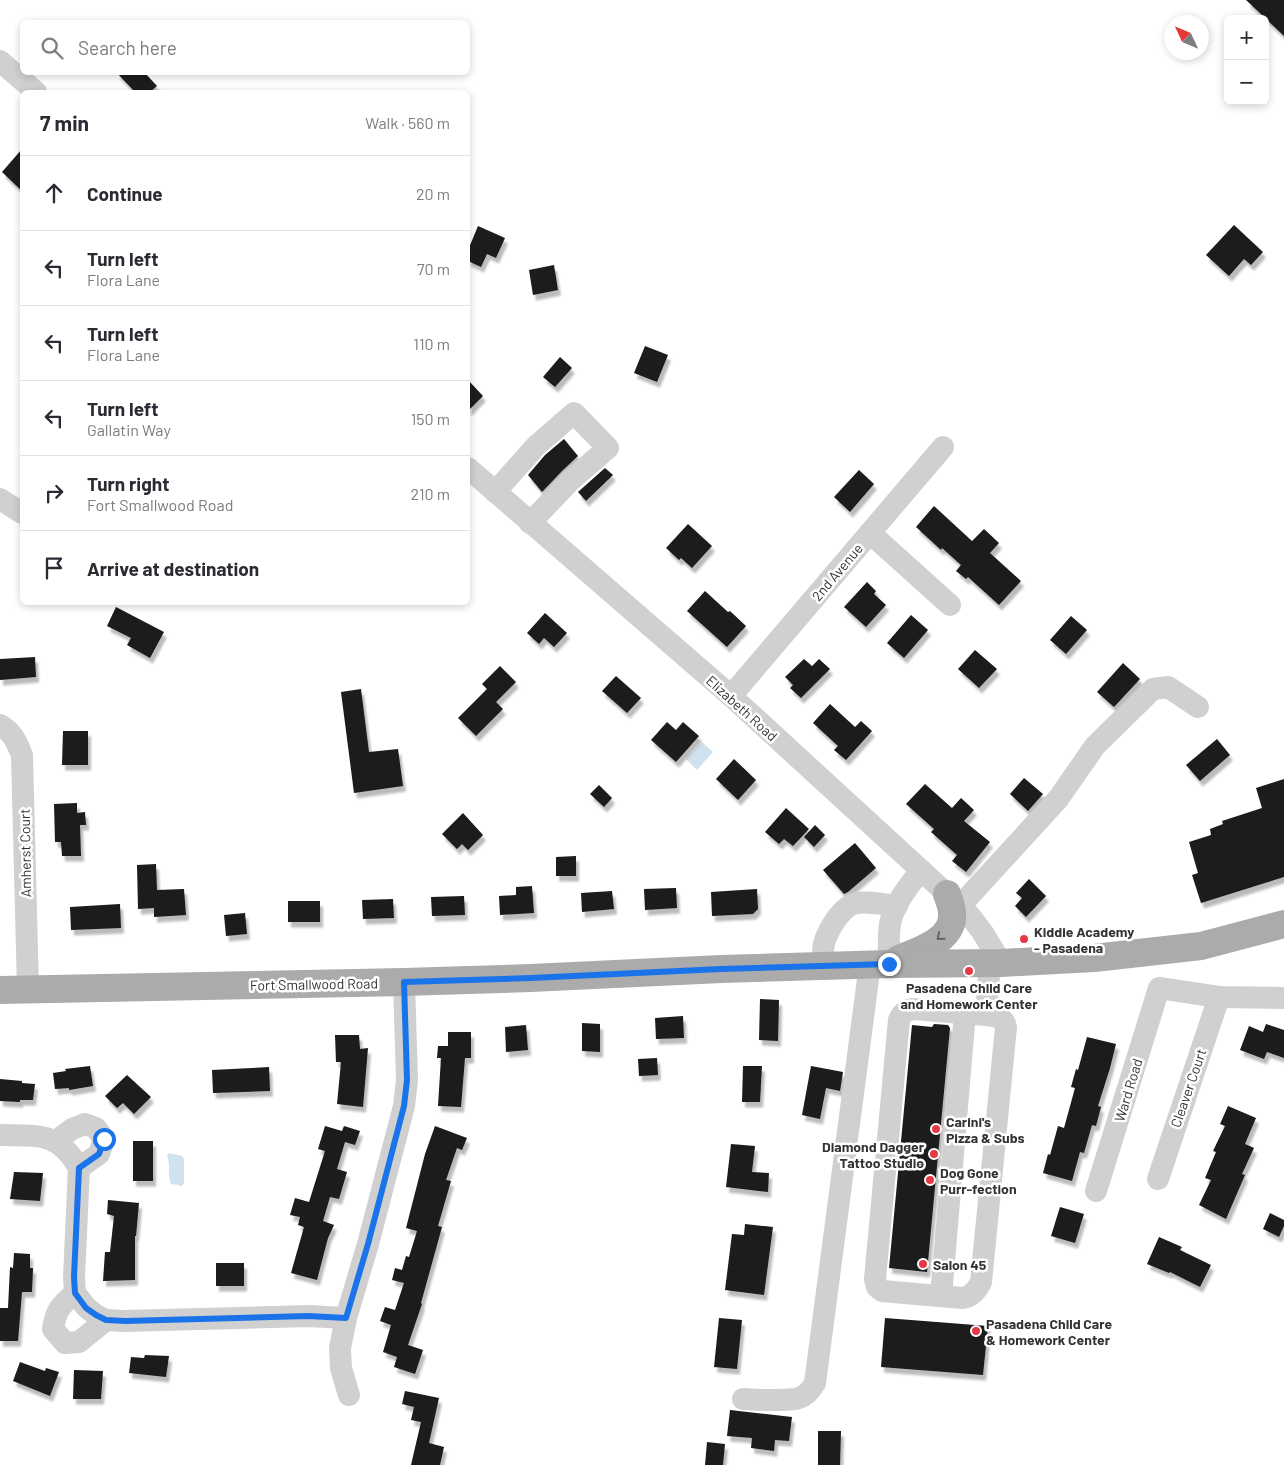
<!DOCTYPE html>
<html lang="en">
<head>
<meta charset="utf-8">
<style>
  body { margin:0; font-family:Barlow,sans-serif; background:#f7f7f7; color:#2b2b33 }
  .controls { position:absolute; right:15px; top:15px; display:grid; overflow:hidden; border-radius:8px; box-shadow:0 2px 8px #0003 }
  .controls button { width:45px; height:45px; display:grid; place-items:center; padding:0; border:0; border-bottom:1px solid #e1e1e2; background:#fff; color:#2b2b33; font:25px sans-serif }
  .compass { position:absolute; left:1164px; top:15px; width:45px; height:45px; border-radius:50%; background:#fff; box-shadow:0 2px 8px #0003; rotate:314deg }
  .stop { position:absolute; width:15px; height:15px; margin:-11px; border:4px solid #1a73e8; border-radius:50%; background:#fff }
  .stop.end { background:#1a73e8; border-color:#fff; box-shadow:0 1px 5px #0008 }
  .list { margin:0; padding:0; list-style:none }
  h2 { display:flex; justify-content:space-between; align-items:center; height:65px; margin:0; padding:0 20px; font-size:21px }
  h2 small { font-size:16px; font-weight:400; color:#7c7c81 }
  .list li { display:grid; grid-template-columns:32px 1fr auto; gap:15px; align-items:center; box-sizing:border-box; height:75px; padding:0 20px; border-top:1px solid #e1e1e2 }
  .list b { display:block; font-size:19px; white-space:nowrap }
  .list p { margin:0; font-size:16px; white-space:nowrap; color:#7c7c81 }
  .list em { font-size:16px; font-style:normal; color:#7c7c81 }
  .icon { flex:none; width:28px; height:28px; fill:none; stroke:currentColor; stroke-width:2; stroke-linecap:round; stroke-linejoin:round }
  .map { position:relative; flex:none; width:1284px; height:1465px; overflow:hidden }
  .search { position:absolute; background:#fff; box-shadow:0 2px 8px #0003; left:20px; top:20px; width:450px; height:55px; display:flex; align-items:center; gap:12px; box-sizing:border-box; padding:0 18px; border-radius:8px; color:#7c7c81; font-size:19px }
  .panel { position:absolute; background:#fff; box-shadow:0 2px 8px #0003; left:20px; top:90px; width:450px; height:515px; border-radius:8px }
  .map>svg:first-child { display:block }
  .water { fill:#cfe2ee }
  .building { fill:#1a1a1a; filter:url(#shadow) }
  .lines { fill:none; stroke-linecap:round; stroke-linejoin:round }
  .minor { stroke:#d0d0d0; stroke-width:22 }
  .major { stroke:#ababab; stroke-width:28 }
  .oneway { stroke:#636363 }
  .route { stroke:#1a73e8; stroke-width:6 }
  .poi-dot { fill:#e63946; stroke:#fff; stroke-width:2 }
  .labels { text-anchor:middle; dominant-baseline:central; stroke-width:5; stroke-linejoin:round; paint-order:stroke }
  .street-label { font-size:14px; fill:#333; stroke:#fff }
  .poi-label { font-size:14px; font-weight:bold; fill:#333; stroke:#fff; text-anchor:start }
</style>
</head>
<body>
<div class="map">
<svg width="1284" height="1465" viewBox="0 0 1284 1465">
  <defs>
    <filter id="shadow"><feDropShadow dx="3" dy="5.5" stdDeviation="1" flood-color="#0004"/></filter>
  </defs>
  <rect width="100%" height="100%" fill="#fff"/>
  <g class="water">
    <polygon points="702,742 713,752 697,770 686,759"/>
    <path d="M169,1153L182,1156L184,1159V1183L181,1187L179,1185L171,1184C167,1175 171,1165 167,1156Z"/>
  </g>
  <g class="building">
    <polygon points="1246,0 1284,0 1284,36 1262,15"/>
    <polygon points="116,72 144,72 157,86 150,92 135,92"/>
    <polygon points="22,149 22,191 2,172"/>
    <polygon points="1234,225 1263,252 1251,265 1244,259 1229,276 1206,255"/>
    <polygon points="478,226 505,238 496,258 487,254 481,267 468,261 468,250"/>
    <polygon points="554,265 558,290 533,295 529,270"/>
    <polygon points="645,346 668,355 657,382 634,373"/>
    <polygon points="560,357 572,368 555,387 543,377"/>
    <polygon points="468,380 483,396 468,411"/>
    <polygon points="564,439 578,456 562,471 542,492 528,475 545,455"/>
    <polygon points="605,468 613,475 586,501 578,492"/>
    <polygon points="859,470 874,484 850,512 834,497"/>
    <polygon points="934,506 972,541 984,529 999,543 990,553 1021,581 999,605 968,577 966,579 956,571 961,565 942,548 941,550 916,527"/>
    <polygon points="688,524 712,546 692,568 681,558 679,560 666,548"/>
    <polygon points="867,582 876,591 874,594 886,605 866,627 844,607"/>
    <polygon points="705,591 728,612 730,611 746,626 727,647 687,611"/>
    <polygon points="116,607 164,632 150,658 127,645 131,638 107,626"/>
    <polygon points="545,613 567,633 554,647 544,638 539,644 527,633"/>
    <polygon points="911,615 928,630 904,658 887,643"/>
    <polygon points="1071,616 1087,630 1066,654 1050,640"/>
    <polygon points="975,650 997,669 979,688 958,669"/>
    <polygon points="35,657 36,677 0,680 0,659"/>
    <polygon points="804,659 812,666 819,659 830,669 801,698 790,688 793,685 785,677"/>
    <polygon points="1123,663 1140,679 1114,707 1097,692"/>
    <polygon points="500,666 516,682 496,702 503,709 476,736 458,718 487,689 482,684"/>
    <polygon points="616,676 641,698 627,713 602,691"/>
    <polygon points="361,689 369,752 398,749 403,786 354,793 341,692"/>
    <polygon points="830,704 855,727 861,721 872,731 846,760 834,750 838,746 813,723"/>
    <polygon points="667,722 676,730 683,722 699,736 676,762 651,740"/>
    <polygon points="63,731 88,731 88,765 62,765"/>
    <polygon points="1217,739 1230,755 1200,781 1186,765"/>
    <polygon points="734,759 756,780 738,800 716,779"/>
    <polygon points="1024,778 1043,794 1028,811 1010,794"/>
    <polygon points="1284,779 1284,877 1201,903 1192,875 1198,873 1189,842 1211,835 1210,829 1223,824 1222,821 1262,808 1256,788"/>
    <polygon points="925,784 952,808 961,798 974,810 964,821 990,842 966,872 952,861 957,855 931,832 934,829 906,804"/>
    <polygon points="599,785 612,798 604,807 590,794"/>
    <polygon points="77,803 77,813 85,812 86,825 80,825 81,856 62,856 61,842 55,842 54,804"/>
    <polygon points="786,808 809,829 793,846 784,839 779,844 765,832"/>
    <polygon points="463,813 483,835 468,850 462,844 457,849 442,834"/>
    <polygon points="815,825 825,835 814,847 804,837"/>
    <polygon points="855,843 876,868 848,892 844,894 823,870"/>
    <polygon points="576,856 576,876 556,876 556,857"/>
    <polygon points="156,864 157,890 184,889 186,915 154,917 154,908 138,909 137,865"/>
    <polygon points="1029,879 1046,896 1026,917 1015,906 1022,898 1016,893"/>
    <polygon points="532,886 534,913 500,915 499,896 516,895 516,887"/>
    <polygon points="676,888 677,908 645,910 644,889"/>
    <polygon points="757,889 758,909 753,914 712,916 711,892"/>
    <polygon points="612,891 614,909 582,912 581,893"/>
    <polygon points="464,896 465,915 432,916 431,897"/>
    <polygon points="393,899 394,918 363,919 362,900"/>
    <rect x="288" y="901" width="32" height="21"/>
    <polygon points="120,904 121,928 71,930 70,907"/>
    <polygon points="245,913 247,934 226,936 224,915"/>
    <polygon points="760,999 779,1000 778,1041 759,1040"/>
    <polygon points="683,1016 684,1038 656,1039 655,1018"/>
    <polygon points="582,1023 600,1024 600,1052 582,1051"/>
    <polygon points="934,1024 948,1025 950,1028 927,1272 889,1268 912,1025 932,1027"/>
    <polygon points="1266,1024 1284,1030 1284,1058 1267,1052 1264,1059 1240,1050 1249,1026 1263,1032"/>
    <polygon points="526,1025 528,1050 506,1052 505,1027"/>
    <polygon points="448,1032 471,1032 471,1058 465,1058 461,1107 438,1106 441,1058 437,1058 438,1046 448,1046"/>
    <polygon points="335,1035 359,1035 360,1049 368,1048 363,1107 337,1104 341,1062 336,1062"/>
    <polygon points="1087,1037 1116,1044 1110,1068 1098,1106 1101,1107 1096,1126 1092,1125 1084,1153 1080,1152 1072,1181 1043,1173 1048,1154 1050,1155 1058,1126 1064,1128 1075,1088 1071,1087 1076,1069 1078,1070"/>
    <polygon points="657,1058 658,1075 639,1076 638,1059"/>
    <polygon points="90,1066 93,1086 69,1090 69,1088 55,1089 53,1073 66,1071 65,1069"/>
    <polygon points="743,1066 762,1066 760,1102 742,1102"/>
    <polygon points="811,1066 843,1072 840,1091 826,1088 820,1119 802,1115"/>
    <polygon points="269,1067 270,1091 213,1093 212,1070"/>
    <polygon points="127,1075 151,1097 134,1114 123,1103 117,1108 105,1096"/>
    <polygon points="0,1079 22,1081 22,1083 35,1084 33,1100 20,1100 20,1102 0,1101"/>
    <polygon points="1228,1106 1256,1118 1245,1144 1254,1148 1242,1174 1245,1175 1226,1219 1199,1205 1211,1180 1205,1178 1216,1152 1213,1151 1225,1126 1220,1124"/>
    <polygon points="325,1126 342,1131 344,1126 360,1131 355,1145 345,1142 337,1169 347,1172 339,1199 330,1197 323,1221 334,1225 328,1238 317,1280 291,1273 304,1227 298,1225 300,1217 290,1215 295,1198 309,1202 325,1151 318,1149"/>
    <polygon points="435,1126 467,1138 462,1150 457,1148 446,1180 451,1181 438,1226 442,1227 421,1303 422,1304 408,1345 423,1350 415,1374 394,1367 397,1357 383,1352 391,1325 380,1321 385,1307 395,1310 404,1283 392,1280 395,1268 402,1270 406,1256 409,1257 417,1231 406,1228 425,1154"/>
    <rect x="133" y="1141" width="20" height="40"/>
    <polygon points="731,1144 755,1146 752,1172 769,1173 768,1192 726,1187"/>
    <polygon points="14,1172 43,1173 40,1201 10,1199"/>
    <polygon points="108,1200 139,1203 136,1236 135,1236 135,1280 103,1281 105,1252 110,1252 114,1216 107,1214"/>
    <polygon points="1060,1207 1084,1214 1075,1243 1051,1236"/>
    <polygon points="1270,1213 1284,1220 1284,1226 1279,1237 1263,1229"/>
    <polygon points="745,1224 773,1227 764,1295 725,1290 732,1234 744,1235"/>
    <polygon points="1159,1237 1182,1247 1180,1250 1211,1265 1200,1287 1170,1272 1169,1273 1147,1264"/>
    <polygon points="14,1253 30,1254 30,1268 33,1268 32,1292 22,1292 18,1341 0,1341 0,1308 8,1308 10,1267 13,1268"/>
    <rect x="216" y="1263" width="28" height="23"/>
    <polygon points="719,1318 742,1320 737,1369 714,1367"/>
    <polygon points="885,1318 988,1326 983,1375 881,1367"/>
    <polygon points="145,1355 169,1356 166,1377 129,1373 131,1357 144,1358"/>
    <polygon points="20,1362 45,1371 46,1368 59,1372 50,1396 13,1381"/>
    <polygon points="74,1370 103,1371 101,1399 73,1399"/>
    <polygon points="405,1391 439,1398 429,1443 444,1447 440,1465 411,1465 421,1422 411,1420 414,1407 402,1404"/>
    <polygon points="730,1410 792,1417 789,1441 775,1440 774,1451 751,1448 752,1438 727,1436"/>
    <polygon points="818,1431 841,1431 840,1465 818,1465"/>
    <polygon points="707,1442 725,1444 723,1465 705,1465"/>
  </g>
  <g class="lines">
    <g class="minor">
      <polyline points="0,61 36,92"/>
      <polyline points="468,468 731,696 947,894 971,917 983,933 1001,963"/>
      <polyline points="495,492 536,446 574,413 608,448 571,480 530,523"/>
      <polyline points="0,499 22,513"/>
      <polyline points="870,533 950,605"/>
      <polyline points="731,696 943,447"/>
      <path d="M0,725C13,732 17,743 22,755L28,990"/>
      <polyline points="960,906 1058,799 1095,746 1153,689 1168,687 1198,707"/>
      <path d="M889,964C889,951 888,937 890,924C894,903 909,886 921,870"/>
      <path d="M825,966C825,961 823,955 823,950C824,935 839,910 853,904C864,900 885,905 897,906"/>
      <path d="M986,1015L913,1009C906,1010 901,1014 899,1020L875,1279L877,1287L882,1291L962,1298C972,1297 977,1290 981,1282L1006,1027C1004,1017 995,1016 986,1015L990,963"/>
      <path d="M0,1135C38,1136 58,1131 79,1168L74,1277L75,1293L86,1307L96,1315L106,1320L125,1321L308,1316L346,1318"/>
      <polyline points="56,1141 72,1129 85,1124 96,1128 104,1139 99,1154 79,1168"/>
      <polyline points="1158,1179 1219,997"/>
      <polyline points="1096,1191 1159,988 1219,997 1284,998"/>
      <path d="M75,1293C60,1306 56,1310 53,1329L65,1343L79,1342L106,1320"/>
      <polyline points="941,1296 965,1013"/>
      <polyline points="349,1395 341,1368 340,1348 346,1318 368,1244 404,1106 407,1080 404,982"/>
      <path d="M743,1399C754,1400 764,1400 775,1400C794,1400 805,1401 815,1383L870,964"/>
    </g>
    <g class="major">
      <path d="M899,959C918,951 955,940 952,913C952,907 949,900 947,894"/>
      <polyline points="0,990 404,982 531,978 721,969 889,964 1001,963 1094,958 1201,946 1284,924"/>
    </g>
  </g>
  <defs><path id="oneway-chevron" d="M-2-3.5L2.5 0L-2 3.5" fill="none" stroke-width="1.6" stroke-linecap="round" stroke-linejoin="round" transform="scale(1.25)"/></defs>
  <use class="oneway" href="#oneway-chevron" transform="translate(940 937) rotate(140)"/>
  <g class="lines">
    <polyline class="route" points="104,1139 99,1154 79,1168 74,1277 75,1293 86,1308 96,1315 106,1320 125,1321 308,1316 346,1318 368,1244 404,1106 407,1080 404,982 531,978 721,969 889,964"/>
  </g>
  <g class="poi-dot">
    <circle cx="1024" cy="939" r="5"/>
    <circle cx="969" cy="971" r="5"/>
    <circle cx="936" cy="1129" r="5"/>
    <circle cx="934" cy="1154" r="5"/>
    <circle cx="930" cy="1180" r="5"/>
    <circle cx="923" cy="1264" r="5"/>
    <circle cx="976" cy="1331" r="5"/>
  </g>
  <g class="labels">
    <g class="street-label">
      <text transform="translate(837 572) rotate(-50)">2nd Avenue</text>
      <text transform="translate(742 708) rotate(42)">Elizabeth Road</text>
      <text transform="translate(25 853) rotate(-91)">Amherst Court</text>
      <text transform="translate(314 984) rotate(-1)">Fort Smallwood Road</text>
      <text transform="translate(1188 1088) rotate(-71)">Cleaver Court</text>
      <text transform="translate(1128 1090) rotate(-73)">Ward Road</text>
    </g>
    <g class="poi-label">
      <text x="1034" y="931">Kiddie Academy<tspan x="1034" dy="16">- Pasadena</tspan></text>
      <text x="969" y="987" text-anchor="middle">Pasadena Child Care<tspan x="969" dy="16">and Homework Center</tspan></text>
      <text x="946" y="1121">Carini's<tspan x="946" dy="16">Pizza &amp; Subs</tspan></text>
      <text x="924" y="1146" text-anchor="end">Diamond Dagger<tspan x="924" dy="16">Tattoo Studio</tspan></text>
      <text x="940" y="1172">Dog Gone<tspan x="940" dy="16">Purr-fection</tspan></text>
      <text x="933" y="1264">Salon 45</text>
      <text x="986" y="1323">Pasadena Child Care<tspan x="986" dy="16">&amp; Homework Center</tspan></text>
    </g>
  </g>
</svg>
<div class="controls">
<button>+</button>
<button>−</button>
</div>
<svg class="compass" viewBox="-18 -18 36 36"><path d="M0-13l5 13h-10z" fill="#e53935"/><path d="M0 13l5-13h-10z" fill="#7c7c81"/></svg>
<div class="stop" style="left:104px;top:1139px"></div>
<div class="stop end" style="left:889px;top:964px"></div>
<div class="search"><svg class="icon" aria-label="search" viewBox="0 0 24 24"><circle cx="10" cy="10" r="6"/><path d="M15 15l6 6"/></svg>Search here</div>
<section class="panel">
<h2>7 min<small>Walk · 560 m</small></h2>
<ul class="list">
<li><svg class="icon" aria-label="ahead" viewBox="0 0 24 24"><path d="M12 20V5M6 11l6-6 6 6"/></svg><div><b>Continue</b></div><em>20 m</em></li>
<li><svg class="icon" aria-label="left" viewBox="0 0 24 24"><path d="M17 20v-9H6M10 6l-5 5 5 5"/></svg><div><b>Turn left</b><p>Flora Lane</p></div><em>70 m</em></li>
<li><svg class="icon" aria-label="left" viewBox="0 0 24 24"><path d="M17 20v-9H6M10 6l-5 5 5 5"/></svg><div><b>Turn left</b><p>Flora Lane</p></div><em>110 m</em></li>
<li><svg class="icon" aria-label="left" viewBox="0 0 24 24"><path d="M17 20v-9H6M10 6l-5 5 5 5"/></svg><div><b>Turn left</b><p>Gallatin Way</p></div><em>150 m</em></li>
<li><svg class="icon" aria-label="right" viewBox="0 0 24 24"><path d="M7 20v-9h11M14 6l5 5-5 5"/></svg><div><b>Turn right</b><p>Fort Smallwood Road</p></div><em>210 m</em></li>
<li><svg class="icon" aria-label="arrive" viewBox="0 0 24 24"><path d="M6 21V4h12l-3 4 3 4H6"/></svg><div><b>Arrive at destination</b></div></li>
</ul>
</section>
</div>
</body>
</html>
